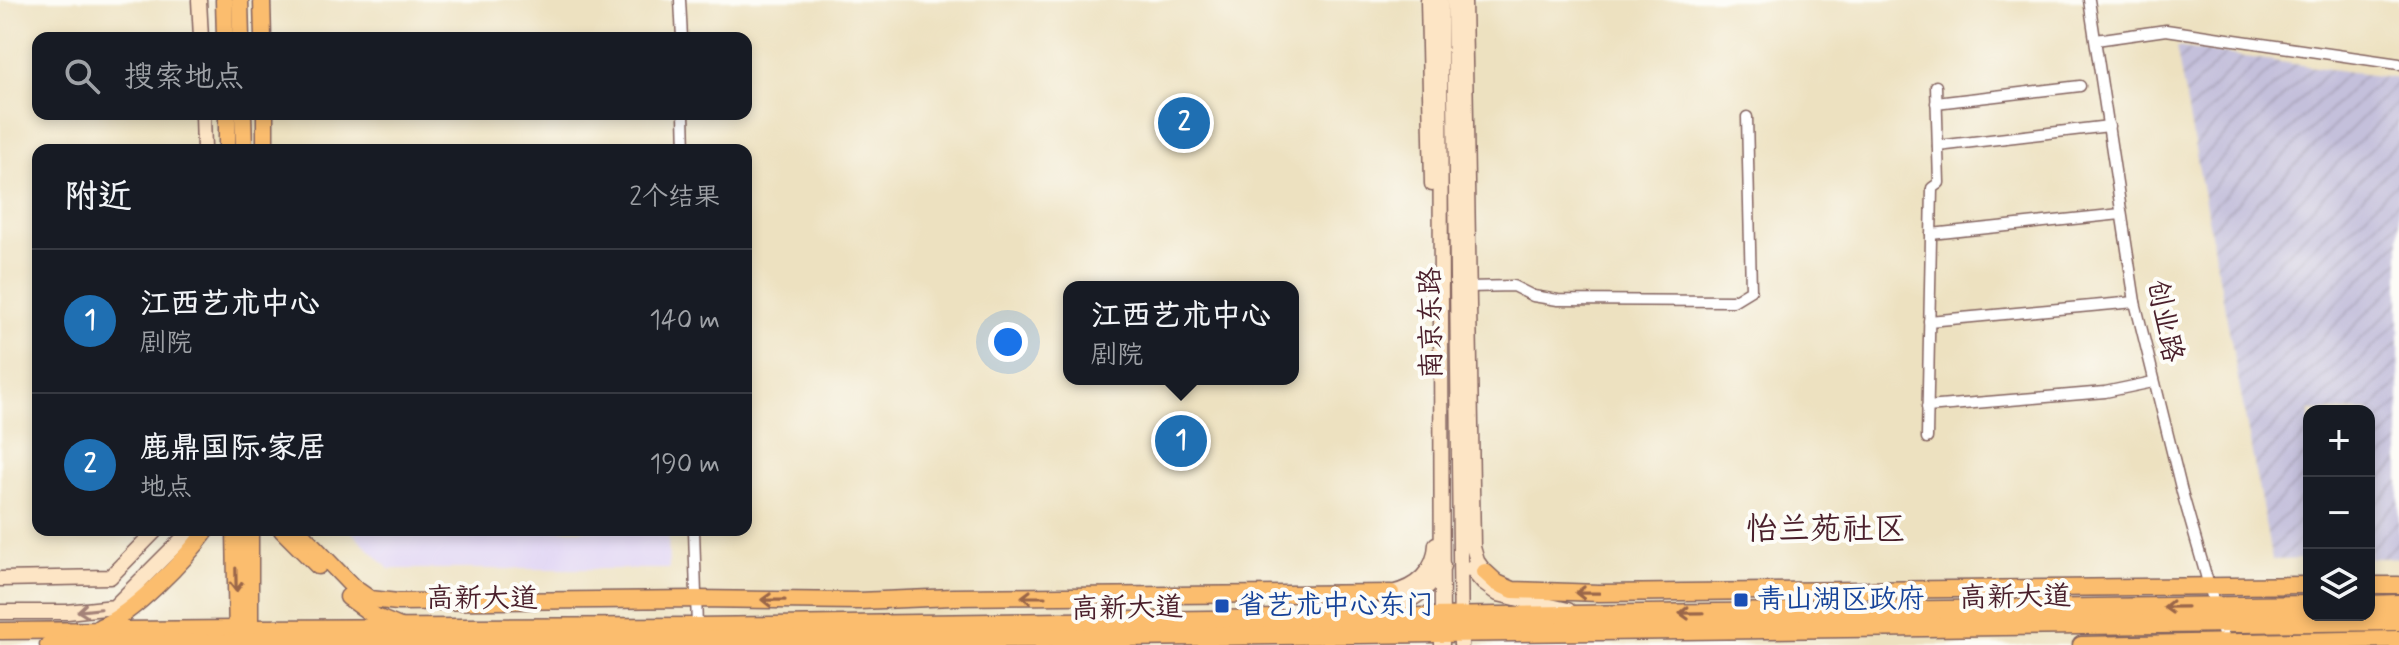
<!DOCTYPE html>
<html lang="zh">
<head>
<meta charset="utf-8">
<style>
  body { margin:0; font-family:Mynerve,"LXGW WenKai TC",sans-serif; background:#242831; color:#f1f3f6 }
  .controls { position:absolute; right:24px; bottom:24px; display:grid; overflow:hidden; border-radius:16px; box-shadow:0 4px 12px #0003 }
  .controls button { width:72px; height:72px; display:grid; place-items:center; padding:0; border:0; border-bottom:2px solid #363941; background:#171b24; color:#f1f3f6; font:40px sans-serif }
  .you { position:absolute; left:1008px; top:342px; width:28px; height:28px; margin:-20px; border:6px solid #fff; border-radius:50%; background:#1a73e8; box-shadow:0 0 0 12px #1a73e833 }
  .badge { display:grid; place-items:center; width:52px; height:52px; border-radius:50%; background:#1f6fb2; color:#fff; font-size:26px; font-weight:700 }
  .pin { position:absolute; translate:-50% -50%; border:4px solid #fff; box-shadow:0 2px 8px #0006 }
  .popup { position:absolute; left:1063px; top:281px; width:236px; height:104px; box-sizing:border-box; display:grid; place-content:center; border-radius:16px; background:#171b24; filter:drop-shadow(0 2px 6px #0005); font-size:26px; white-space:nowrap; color:#9ea1a6 }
  .popup b { font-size:30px; color:#f1f3f6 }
  .popup::after { content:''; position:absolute; left:50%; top:100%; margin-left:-16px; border:16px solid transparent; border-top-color:#171b24 }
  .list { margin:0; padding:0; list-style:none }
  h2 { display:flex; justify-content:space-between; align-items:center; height:104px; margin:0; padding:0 32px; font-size:34px }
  h2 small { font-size:26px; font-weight:400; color:#9ea1a6 }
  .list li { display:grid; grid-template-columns:52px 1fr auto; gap:24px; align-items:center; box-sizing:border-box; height:144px; padding:0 32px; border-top:2px solid #363941 }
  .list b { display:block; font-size:30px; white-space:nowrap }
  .list p { margin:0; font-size:26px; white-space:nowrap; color:#9ea1a6 }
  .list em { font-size:26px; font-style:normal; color:#9ea1a6 }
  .icon { flex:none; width:44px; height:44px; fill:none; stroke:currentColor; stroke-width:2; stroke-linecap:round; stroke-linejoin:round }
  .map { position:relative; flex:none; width:2399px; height:645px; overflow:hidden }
  .search { position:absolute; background:#171b24; box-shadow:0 4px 12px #0003; left:32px; top:32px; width:720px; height:88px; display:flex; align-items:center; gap:20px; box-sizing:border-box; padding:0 28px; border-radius:16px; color:#9ea1a6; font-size:30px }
  .panel { position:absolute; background:#171b24; box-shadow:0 4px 12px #0003; left:32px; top:144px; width:720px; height:392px; border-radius:16px }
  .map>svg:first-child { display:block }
  .built { fill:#e0d4f4 }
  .industrial { fill:url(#industrial-furrows) }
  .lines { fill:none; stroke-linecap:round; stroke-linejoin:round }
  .street-casing { stroke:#83635f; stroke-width:13 }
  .secondary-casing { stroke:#83635f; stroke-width:17 }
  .primary-casing { stroke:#83635f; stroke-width:19 }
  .highway-casing { stroke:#83635f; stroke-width:21 }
  .street { stroke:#fff; stroke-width:10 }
  .secondary { stroke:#fde5c5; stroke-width:14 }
  .primary { stroke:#fbbd6e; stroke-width:16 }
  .highway { stroke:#fbbd6e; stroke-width:18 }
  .oneway { stroke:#9a6649 }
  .oneway2 { stroke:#a48278 }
  .transit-dot { fill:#1a4fb4; stroke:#fdfcf7; stroke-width:3 }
  .labels { text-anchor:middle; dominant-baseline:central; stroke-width:8; stroke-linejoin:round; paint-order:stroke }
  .street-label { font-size:28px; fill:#4a1f2b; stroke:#fdfcf7 }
  .transit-label { font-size:28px; fill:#164399; stroke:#fdfcf7; text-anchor:start }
  .quarter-label { font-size:32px; fill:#4a1f2b; stroke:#fdfcf7 }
</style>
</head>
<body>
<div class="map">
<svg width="2399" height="645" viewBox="0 0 2399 645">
  <defs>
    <pattern id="industrial-furrows" width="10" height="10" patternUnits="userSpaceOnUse" patternTransform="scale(2)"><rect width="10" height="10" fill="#c4c0db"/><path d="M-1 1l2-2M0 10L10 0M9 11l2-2" fill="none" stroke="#aaa5bc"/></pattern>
  </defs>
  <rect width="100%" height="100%" fill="#fdfcf7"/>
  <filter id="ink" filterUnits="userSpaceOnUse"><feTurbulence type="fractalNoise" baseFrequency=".0125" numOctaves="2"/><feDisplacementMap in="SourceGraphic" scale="16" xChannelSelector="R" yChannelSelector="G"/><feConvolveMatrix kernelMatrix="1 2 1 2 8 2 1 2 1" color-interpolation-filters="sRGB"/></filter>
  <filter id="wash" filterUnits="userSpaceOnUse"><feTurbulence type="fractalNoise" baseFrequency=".006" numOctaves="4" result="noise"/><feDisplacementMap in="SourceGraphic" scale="32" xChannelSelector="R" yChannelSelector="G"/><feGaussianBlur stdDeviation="1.8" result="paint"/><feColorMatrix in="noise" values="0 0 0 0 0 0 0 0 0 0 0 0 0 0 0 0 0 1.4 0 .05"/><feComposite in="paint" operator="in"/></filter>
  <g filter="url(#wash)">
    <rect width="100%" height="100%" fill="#ede1c0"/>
    <polygon class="built" points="350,530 668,530 669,569 389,569"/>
    <polygon class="industrial" points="2176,47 2399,79 2399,558 2369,558 2369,411 2309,411 2309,559 2272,560"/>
  </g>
  <g filter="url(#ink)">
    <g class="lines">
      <defs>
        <g id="street">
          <polyline points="680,0 682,38"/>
          <polyline points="2089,0 2135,302 2182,492 2226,645"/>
          <polyline points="2096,40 2166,30 2399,64"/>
          <polyline points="1936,103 2080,86"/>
          <polyline points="684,114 685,150"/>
          <polyline points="1938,146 2109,126"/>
          <polyline points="1931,234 2121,214"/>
          <polyline points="1468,287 1513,286 1533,296 1558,300 1733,301 1751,290 1747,117"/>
          <polyline points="1929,321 2135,302"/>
          <polyline points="1927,407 2105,392 2153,382"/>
          <polyline points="1927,438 1932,188 1939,183 1936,86"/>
          <polyline points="694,530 697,627"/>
        </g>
        <g id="secondary">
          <polyline points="199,0 201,38"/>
          <polyline points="1428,0 1432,184"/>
          <polyline points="1440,0 1442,645"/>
          <polyline points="1454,0 1461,645"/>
          <polyline points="1464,0 1473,547 1477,561 1485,572"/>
          <polyline points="203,114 204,150"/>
          <polyline points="1470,568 1483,583 1498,594 1568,610"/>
          <polyline points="0,579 110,577 156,530"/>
          <path d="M1391,593C1416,588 1435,571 1436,544"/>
          <path d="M1373,611C1408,605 1424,597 1443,566"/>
          <polyline points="0,612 67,612 114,607 191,530"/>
        </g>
        <g id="primary">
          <polyline points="224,0 225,38"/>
          <polyline points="240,0 241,38"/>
          <polyline points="262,0 263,38"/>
          <polyline points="227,114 227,150"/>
          <polyline points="243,114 244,150"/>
          <polyline points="265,114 265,150"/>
          <polyline points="235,530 237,640"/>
          <polyline points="250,530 250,640"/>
          <polyline points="282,530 318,566"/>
          <polyline points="298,530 353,587 370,599 398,602 696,599 859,601 953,597 1391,593"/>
          <polyline points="1485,572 1497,583 1513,590 1599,593 2309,585"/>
          <polyline points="2369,585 2399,585"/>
          <polyline points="348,597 376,617 400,627"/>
          <path d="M100,627C132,615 186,559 207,530"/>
          <polyline points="0,631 237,629"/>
          <polyline points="48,645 237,642"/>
          <polyline points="2081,645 2399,639"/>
        </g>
        <g id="highway">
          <polyline points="2369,605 2399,604"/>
          <polyline points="237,629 697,627 2309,605"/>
          <polyline points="237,642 1046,638 2399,621"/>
        </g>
      </defs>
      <use href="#street" class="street-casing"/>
      <use href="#secondary" class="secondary-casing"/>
      <use href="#primary" class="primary-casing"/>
      <use href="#highway" class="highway-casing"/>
      <use href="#street" class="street"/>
      <use href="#secondary" class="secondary"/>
      <use href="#primary" class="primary"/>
      <use href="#highway" class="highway"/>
    </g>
    <defs><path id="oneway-shaft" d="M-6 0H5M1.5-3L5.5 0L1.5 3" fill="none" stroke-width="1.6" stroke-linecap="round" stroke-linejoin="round" transform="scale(2)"/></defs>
    <g class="oneway">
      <use href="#oneway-shaft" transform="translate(236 580) rotate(89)"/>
      <use href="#oneway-shaft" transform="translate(1587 593) rotate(-179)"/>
      <use href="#oneway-shaft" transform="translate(1033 597) rotate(180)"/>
      <use href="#oneway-shaft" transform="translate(773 600) rotate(-179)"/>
      <use href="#oneway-shaft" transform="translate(2175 607) rotate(179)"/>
      <use href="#oneway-shaft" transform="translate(1691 613) rotate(179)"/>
    </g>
    <use class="oneway2" href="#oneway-shaft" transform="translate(89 610) rotate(174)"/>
  </g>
  <g class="transit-dot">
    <rect x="1733" y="592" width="16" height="16" rx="4"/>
    <rect x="1214" y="598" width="16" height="16" rx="4"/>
  </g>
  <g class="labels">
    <g class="street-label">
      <text transform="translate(2164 321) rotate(78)">创业路</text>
      <text transform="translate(1432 323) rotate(-91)">南京东路</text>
      <text transform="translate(2015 598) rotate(-1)">高新大道</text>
      <text x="482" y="599">高新大道</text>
      <text transform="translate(1127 609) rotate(-1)">高新大道</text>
    </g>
    <g class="transit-label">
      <text x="1757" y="600">青山湖区政府</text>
      <text x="1238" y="606">省艺术中心东门</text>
    </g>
    <g class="quarter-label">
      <text x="1826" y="530">怡兰苑社区</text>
    </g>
  </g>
</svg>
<div class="controls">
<button>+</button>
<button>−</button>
<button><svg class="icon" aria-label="layers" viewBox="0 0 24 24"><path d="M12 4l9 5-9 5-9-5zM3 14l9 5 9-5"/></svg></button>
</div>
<div class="you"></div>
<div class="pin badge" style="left:1181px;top:441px">1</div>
<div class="popup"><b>江西艺术中心</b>剧院</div>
<div class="pin badge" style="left:1184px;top:123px">2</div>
<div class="search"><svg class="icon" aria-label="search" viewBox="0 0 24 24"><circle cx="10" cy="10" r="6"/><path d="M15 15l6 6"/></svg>搜索地点</div>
<section class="panel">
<h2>附近<small>2个结果</small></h2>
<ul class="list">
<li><span class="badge">1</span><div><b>江西艺术中心</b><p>剧院</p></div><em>140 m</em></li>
<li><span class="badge">2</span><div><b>鹿鼎国际·家居</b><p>地点</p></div><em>190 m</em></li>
</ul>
</section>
</div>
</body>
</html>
